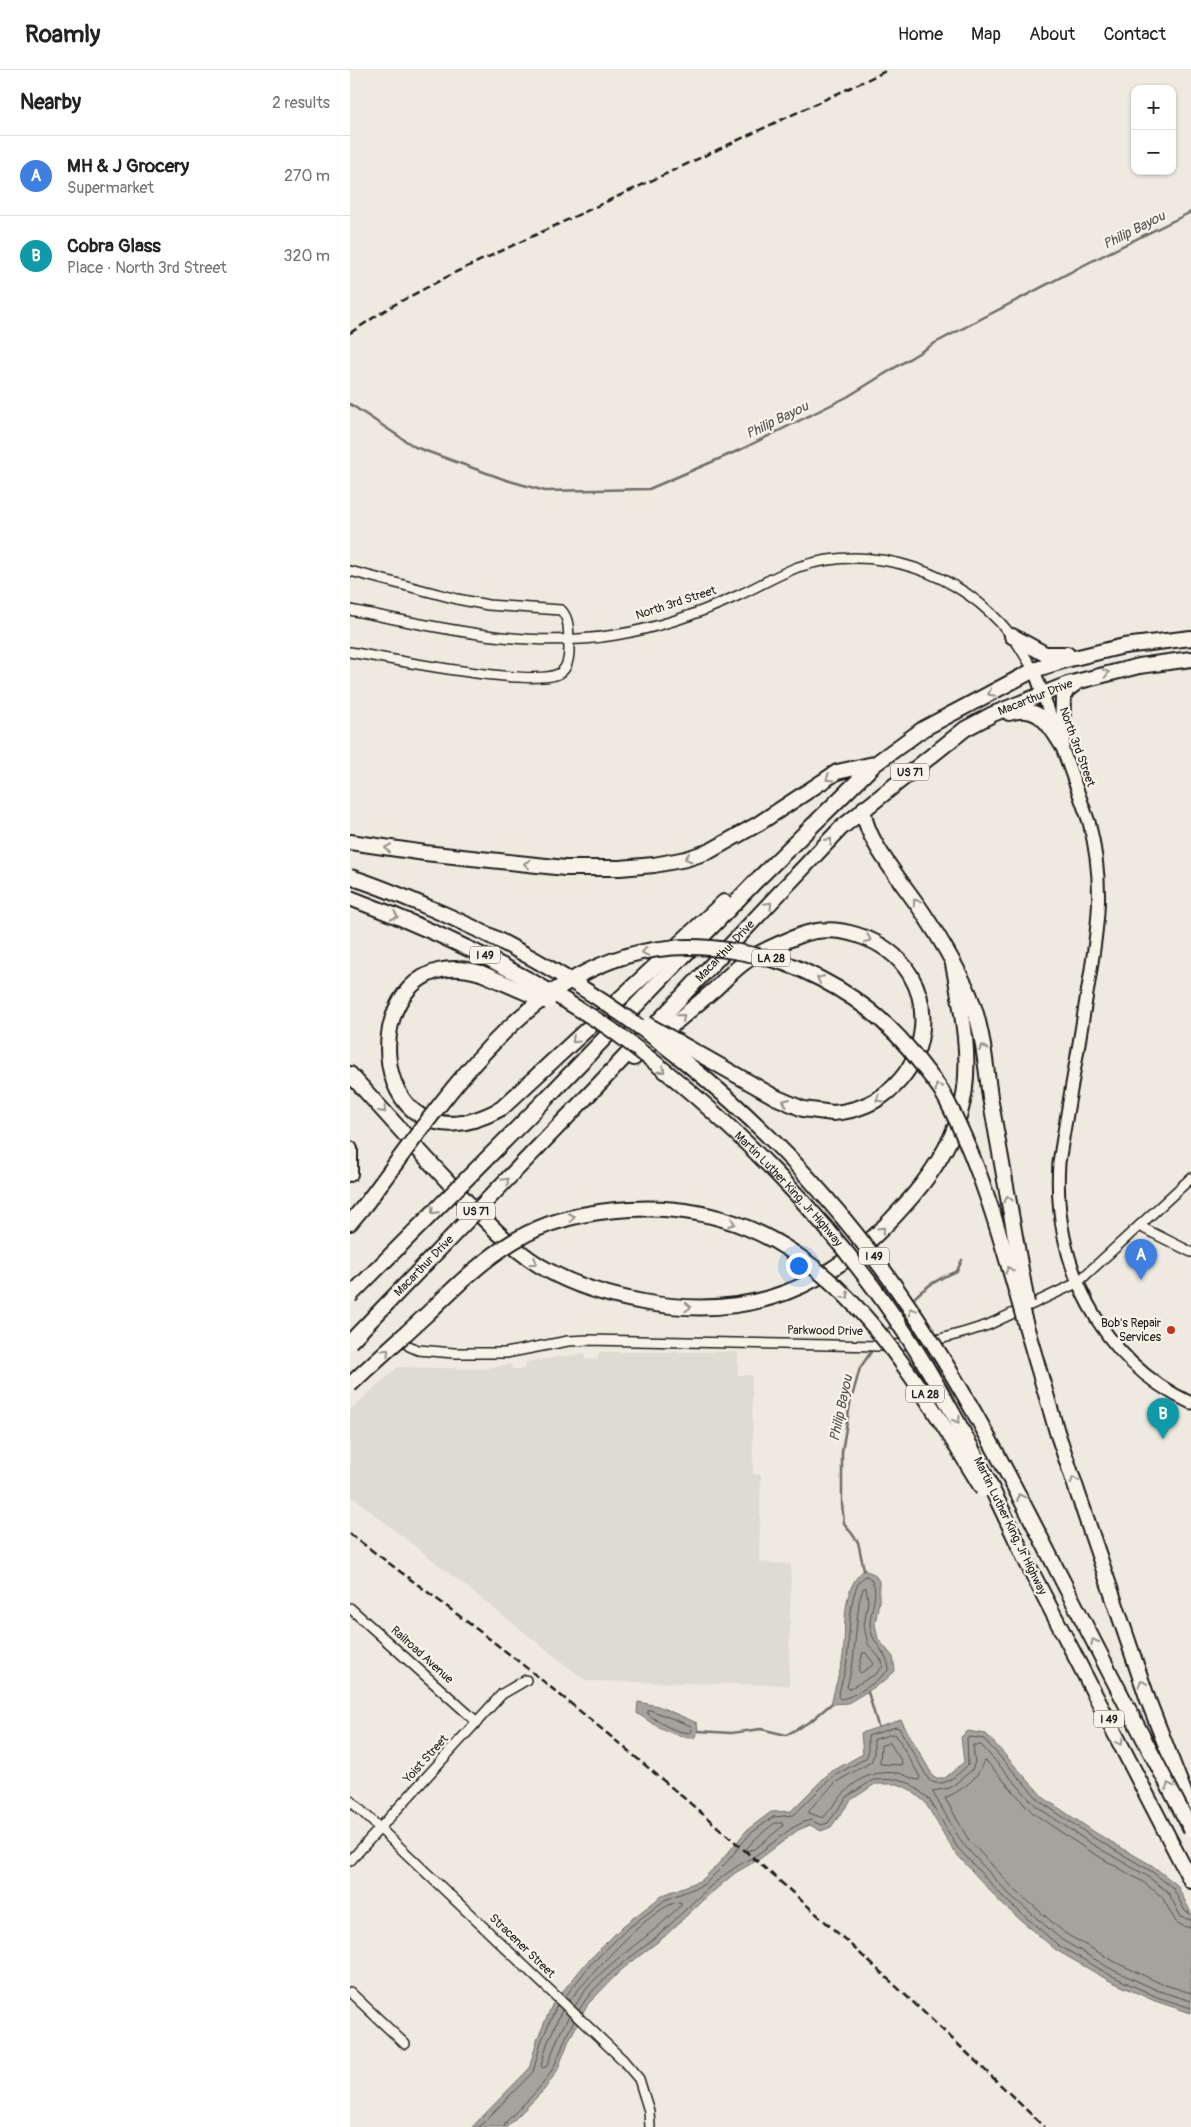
<!DOCTYPE html>
<html lang="en">
<head>
<meta charset="utf-8">
<style>
  body { margin:0; font-family:Pangolin,sans-serif; background:#f6f6f6; color:#222 }
  .controls { position:absolute; right:15px; top:15px; display:grid; overflow:hidden; border-radius:10px; box-shadow:0 1px 4px #0004 }
  .controls button { width:45px; height:45px; display:grid; place-items:center; padding:0; border:0; border-bottom:1px solid #e0e0e0; background:#fff; color:#222; font:25px sans-serif }
  .you { position:absolute; left:448px; top:1195px; width:18px; height:18px; margin:-12px; border:4px solid #fff; border-radius:50%; background:#1a73e8; box-shadow:0 0 0 8px #1a73e833 }
  .badge { display:grid; place-items:center; width:32px; height:32px; border-radius:50%; background:#d93025; color:#fff; font-size:16px; font-weight:700 }
  .pin { position:absolute; translate:-50% -41px; filter:drop-shadow(0 1px 2px #0008) }
  .pin::after { content:''; position:absolute; top:26px; width:18px; height:15px; background:inherit; clip-path:polygon(0 0,100% 0,50% 100%) }
  .list { margin:0; padding:0; list-style:none }
  h2 { display:flex; justify-content:space-between; align-items:center; height:65px; margin:0; padding:0 20px; font-size:21px }
  h2 small { font-size:16px; font-weight:400; color:#767676 }
  .list li { display:grid; grid-template-columns:32px 1fr auto; gap:15px; align-items:center; box-sizing:border-box; height:80px; padding:0 20px; border-top:1px solid #e0e0e0 }
  .list b { display:block; font-size:19px; white-space:nowrap }
  .list p { margin:0; font-size:16px; white-space:nowrap; color:#767676 }
  .list em { font-size:16px; font-style:normal; color:#767676 }
  .map { position:relative; flex:none; width:841px; height:2057px; overflow:hidden }
  header { display:flex; align-items:center; gap:30px; box-sizing:border-box; height:70px; padding:0 25px; background:#fff; border-bottom:1px solid #e0e0e0 }
  header strong { font-size:24px }
  nav { display:flex; gap:28px; margin-inline-start:auto; font-size:18px }
  main { display:flex }
  aside { flex:1; background:#fff }
  .map>svg:first-child { display:block }
  .built { fill:#dedbd1 }
  .water { fill:#a6a39d; stroke:#6f6d69 }
  .lines { fill:none; stroke-linecap:round; stroke-linejoin:round }
  .shore { stroke:#535250; stroke-width:1 }
  .stream { stroke:#6f6d69; stroke-width:2.5 }
  .minor-casing { stroke:#1c1c1c; stroke-width:12 }
  .major-casing { stroke:#1c1c1c; stroke-width:15 }
  .highway-casing { stroke:#1c1c1c; stroke-width:18 }
  .minor { stroke:#f7f3e8; stroke-width:9 }
  .major { stroke:#f7f3e8; stroke-width:11 }
  .highway { stroke:#f7f3e8; stroke-width:14 }
  .rail { stroke:#1c1c1c; stroke-width:2.5; stroke-dasharray:8 4; stroke-linecap:butt }
  .highway-bridge-casing { stroke:#1c1c1c; stroke-width:18; stroke-linecap:butt }
  .highway-bridge { stroke:#f7f3e8; stroke-width:14 }
  .oneway { stroke:#94928c }
  .poi-dot { fill:#c8321e; stroke:#f7f3e8; stroke-width:2 }
  .labels { text-anchor:middle; dominant-baseline:central; stroke-width:4.5; stroke-linejoin:round; paint-order:stroke }
  .shield { fill:#f7f3e8; stroke:#5e5c59; stroke-width:1 }
  .shield-label { font-size:11px; font-weight:bold; fill:#1c1c1c }
  .street-label { font-size:12px; fill:#1c1c1c; stroke:#f7f3e8 }
  .poi-label { font-size:12px; fill:#1c1c1c; stroke:#f7f3e8; text-anchor:end }
  .water-label { font-size:14px; font-style:italic; fill:#535250; stroke:#f7f3e8 }
</style>
</head>
<body>
<header>
<strong>Roamly</strong>
<nav><a>Home</a><a>Map</a><a>About</a><a>Contact</a></nav>
</header>
<main>
<aside>
<h2>Nearby<small>2 results</small></h2>
<ul class="list">
<li><span class="badge" style="background:#3f7fe0">A</span><div><b>MH &amp; J Grocery</b><p>Supermarket</p></div><em>270 m</em></li>
<li><span class="badge" style="background:#0f9aa8">B</span><div><b>Cobra Glass</b><p>Place · North 3rd Street</p></div><em>320 m</em></li>
</ul>
</aside>
<div class="map">
<svg width="841" height="2057" viewBox="0 0 841 2057">
  <rect width="100%" height="100%" fill="#eeeae0"/>
  <filter id="ink" filterUnits="userSpaceOnUse"><feTurbulence type="fractalNoise" baseFrequency=".02" numOctaves="2"/><feDisplacementMap in="SourceGraphic" scale="10" xChannelSelector="R" yChannelSelector="G"/><feConvolveMatrix kernelMatrix="1 2 1 2 8 2 1 2 1" color-interpolation-filters="sRGB"/></filter>
  <g filter="url(#ink)">
    <polygon class="built" points="249,1282 388,1282 388,1305 402,1305 403,1404 411,1405 409,1493 441,1494 439,1615 236,1611 0,1425 0,1340 48,1297 134,1299 161,1294 162,1299 174,1299 177,1292 235,1283 235,1290 248,1289"/>
    <g class="water">
      <path d="M514,1500L524,1504L529,1511V1531L525,1554L528,1569L543,1587L545,1601L533,1612L498,1633L481,1634C484,1620 489,1606 492,1592C498,1563 488,1521 514,1500Z"/>
      <path d="M288,1632L308,1636L347,1653L348,1661L344,1668C321,1666 305,1656 287,1643Z"/>
      <polygon points="551,1650 584,1708 595,1708 614,1692 611,1667 618,1661 636,1664 694,1728 746,1763 803,1796 827,1815 841,1843 841,1943 805,1931 758,1910 706,1880 652,1834 603,1780 575,1732 559,1719 548,1714 525,1714 501,1730 481,1757 471,1761 460,1755 448,1760 411,1788 385,1803 353,1830 314,1867 270,1901 238,1934 219,1970 207,2001 194,2020 157,2057 122,2057 179,1999 187,1970 203,1933 237,1892 274,1855 313,1825 352,1810 371,1791 397,1760 421,1742 441,1741 479,1703 513,1684 511,1663"/>
    </g>
    <g class="lines">
      <g class="shore">
        <path d="M516,1506C533,1513 520,1540 520,1553C519,1572 538,1581 539,1599C530,1610 504,1628 490,1629L488,1626C491,1614 495,1603 497,1591C500,1573 497,1513 516,1506Z"/>
        <polygon points="516,1518 518,1530 514,1556 518,1574 532,1591 533,1596 526,1604 499,1619 497,1617 503,1592 509,1532 513,1519"/>
        <polygon points="513,1583 516,1583 524,1594 511,1603 509,1601"/>
        <path d="M300,1640L341,1656L342,1661L340,1663C324,1662 311,1654 298,1644V1641Z"/>
        <path d="M543,1664L546,1665L570,1707L569,1710C562,1710 555,1704 548,1703C508,1699 496,1721 473,1748L459,1743V1740L486,1712L521,1692L524,1685V1670Z"/>
        <polygon points="540,1673 552,1692 551,1695 530,1694 531,1676"/>
        <polygon points="425,1753 432,1753 433,1756 405,1779 397,1781 397,1778 405,1769"/>
        <polyline points="841,1850 831,1847 818,1822 797,1806 740,1773 686,1736 631,1675 623,1675 625,1692 622,1700 600,1718 582,1721 612,1773 660,1825 712,1870 763,1900 809,1921 841,1931"/>
        <path d="M841,1858L833,1856L826,1852L812,1827L793,1812L736,1779L683,1743L636,1691L633,1692C629,1709 610,1721 595,1728L618,1769L665,1820L716,1864L767,1893L812,1914L841,1923"/>
        <path d="M215,1927L240,1895L277,1859L315,1830L355,1814L375,1794L400,1764L423,1747L444,1745L482,1707L516,1688L518,1684V1666L546,1657L549,1658L579,1710C593,1720 608,1704 618,1695L617,1668L621,1667L634,1669L691,1732L744,1768L801,1801L823,1818L835,1841L841,1844"/>
        <path d="M219,1931C236,1910 306,1830 331,1832V1835C322,1843 314,1852 305,1859C278,1882 242,1904 225,1936"/>
        <polyline points="212,1940 197,1974 191,1996 193,1998 197,1996 209,1965 219,1946"/>
        <path d="M229,1940C248,1907 284,1887 312,1862C335,1841 356,1817 383,1799C391,1793 401,1789 409,1783C426,1772 439,1756 460,1750L471,1755L478,1753L498,1726L523,1710L548,1709L561,1714L579,1729L607,1777L656,1830L708,1875L760,1905L807,1927L841,1938"/>
        <polyline points="129,2057 183,2002 191,1972 207,1935"/>
        <path d="M154,2057L156,2052C172,2035 192,2019 203,1998C211,1983 215,1966 224,1951"/>
      </g>
      <g class="stream">
        <polyline points="0,334 65,377 156,410 195,421 299,419 392,379 497,327 585,273 736,194 841,142"/>
        <path d="M561,1231C574,1217 589,1208 607,1201L612,1190"/>
        <polyline points="535,1262 543,1253"/>
        <polyline points="514,1500 508,1472 494,1453 492,1434 492,1382 500,1334 510,1298 523,1279"/>
        <polyline points="518,1622 528,1656"/>
        <polyline points="348,1661 381,1663 411,1659 436,1665 461,1651 481,1634"/>
      </g>
      <defs>
        <g id="minor">
          <path d="M0,501L107,529L138,535L211,540C221,550 218,566 219,579C219,588 218,598 210,603C186,619 34,588 0,582"/>
          <path d="M0,540C87,557 176,580 265,565C308,558 348,544 387,526C407,517 427,505 448,497C527,472 610,502 661,565C670,576 676,589 684,600"/>
          <polyline points="789,1156 841,1182"/>
          <polyline points="59,1276 68,1280 104,1283 156,1283 218,1271 239,1270 529,1276 575,1273 616,1262 638,1255 727,1213 841,1108"/>
          <polyline points="0,1538 127,1652"/>
          <polyline points="0,1730 272,1989 289,2009 299,2041 300,2057"/>
          <polyline points="0,1791 152,1624 176,1610"/>
          <polyline points="0,1922 55,1974"/>
        </g>
        <path id="major" d="M684,600L739,752C757,821 746,868 735,936C727,988 717,1041 709,1093C702,1192 750,1291 841,1333"/>
        <g id="highway">
          <polyline points="662,566 695,584 717,584"/>
          <path d="M659,643C688,634 698,653 712,675"/>
          <polyline points="712,674 713,627 717,620 725,614"/>
          <path d="M514,738C512,769 561,822 577,849C591,870 604,893 615,915C632,949 635,990 640,1027"/>
          <polyline points="0,772 75,783 215,798 270,798 304,795 336,789 360,781 408,754 487,702 524,694"/>
          <path d="M131,903C0,864 8,1118 152,1038L374,832"/>
          <path d="M284,988C311,965 338,942 365,919C377,908 389,894 403,887C418,878 435,871 451,865C470,858 488,859 507,865C607,896 587,1034 483,1043"/>
          <path d="M0,1004C39,1047 77,1090 117,1132C142,1157 167,1184 199,1201C228,1217 261,1226 293,1232C399,1252 481,1218 552,1138C577,1111 600,1078 610,1043C624,996 612,941 603,894"/>
          <path id="s1" d="M252,1011L491,758L615,659L643,644L718,614L789,596L841,589"/>
          <polyline points="193,1032 406,811 525,694 573,659 684,600 716,590 774,576 841,568"/>
          <polyline points="0,1079 0,1104"/>
          <polyline points="0,1153 15,1135"/>
          <polyline points="688,1297 707,1362 798,1630 841,1740"/>
          <polyline points="675,1489 841,1811"/>
        </g>
      </defs>
      <use href="#minor" class="minor-casing"/>
      <use href="#major" class="major-casing"/>
      <use href="#highway" class="highway-casing"/>
      <use href="#minor" class="minor"/>
      <use href="#major" class="major"/>
      <use href="#highway" class="highway"/>
      <g class="rail">
        <polyline points="0,263 40,237 106,202 538,0"/>
        <path d="M0,1464C56,1506 113,1548 168,1591C351,1737 527,1894 694,2057"/>
      </g>
      <defs>
        <g id="highway-bridge">
          <path d="M0,807C27,815 54,827 80,838C261,915 422,1045 537,1205C603,1296 654,1395 705,1496C750,1584 795,1672 841,1759"/>
          <path id="s2" d="M0,828C75,856 147,890 216,931C231,941 247,949 262,960C376,1043 485,1153 561,1272C605,1341 641,1415 675,1489"/>
          <polyline points="131,903 198,932"/>
          <polyline points="298,955 425,1027 453,1039 483,1043"/>
          <polyline points="640,1027 677,1233"/>
          <path d="M15,1135C106,1014 205,849 383,881C407,885 430,890 452,900C503,923 539,951 572,995C578,1003 585,1011 591,1020C637,1102 661,1207 688,1297"/>
          <polyline points="0,1226 193,1032"/>
          <path id="s3" d="M0,1272L252,1011"/>
          <path d="M0,1315C25,1291 51,1268 76,1245C103,1219 131,1191 164,1171C199,1149 240,1141 281,1139C464,1129 551,1285 633,1420"/>
        </g>
      </defs>
      <use href="#highway-bridge" class="highway-bridge-casing"/>
      <use href="#highway-bridge" class="highway-bridge"/>
    </g>
    <defs><path id="oneway-chevron" d="M-2-3.5L2.5 0L-2 3.5" fill="none" stroke-width="1.6" stroke-linecap="round" stroke-linejoin="round" transform="scale(1.25)"/></defs>
    <g class="oneway">
      <use href="#oneway-chevron" transform="translate(756 603) rotate(-14)"/>
      <use href="#oneway-chevron" transform="translate(641 623) rotate(152)"/>
      <use href="#oneway-chevron" transform="translate(479 708) rotate(148)"/>
      <use href="#oneway-chevron" transform="translate(479 771) rotate(-48)"/>
      <use href="#oneway-chevron" transform="translate(38 778) rotate(-172)"/>
      <use href="#oneway-chevron" transform="translate(338 788) rotate(163)"/>
      <use href="#oneway-chevron" transform="translate(177 794) rotate(-174)"/>
      <use href="#oneway-chevron" transform="translate(566 832) rotate(-125)"/>
      <use href="#oneway-chevron" transform="translate(419 835) rotate(-46)"/>
      <use href="#oneway-chevron" transform="translate(45 846) rotate(23)"/>
      <use href="#oneway-chevron" transform="translate(518 869) rotate(22)"/>
      <use href="#oneway-chevron" transform="translate(295 882) rotate(169)"/>
      <use href="#oneway-chevron" transform="translate(470 909) rotate(-152)"/>
      <use href="#oneway-chevron" transform="translate(332 947) rotate(-41)"/>
      <use href="#oneway-chevron" transform="translate(225 970) rotate(137)"/>
      <use href="#oneway-chevron" transform="translate(633 978) rotate(-101)"/>
      <use href="#oneway-chevron" transform="translate(312 1000) rotate(39)"/>
      <use href="#oneway-chevron" transform="translate(588 1017) rotate(-123)"/>
      <use href="#oneway-chevron" transform="translate(529 1029) rotate(147)"/>
      <use href="#oneway-chevron" transform="translate(436 1032) rotate(-156)"/>
      <use href="#oneway-chevron" transform="translate(33 1040) rotate(48)"/>
      <use href="#oneway-chevron" transform="translate(156 1111) rotate(-46)"/>
      <use href="#oneway-chevron" transform="translate(658 1129) rotate(-102)"/>
      <use href="#oneway-chevron" transform="translate(84 1141) rotate(134)"/>
      <use href="#oneway-chevron" transform="translate(222 1147) rotate(-12)"/>
      <use href="#oneway-chevron" transform="translate(382 1153) rotate(21)"/>
      <use href="#oneway-chevron" transform="translate(532 1160) rotate(-43)"/>
      <use href="#oneway-chevron" transform="translate(184 1192) rotate(33)"/>
      <use href="#oneway-chevron" transform="translate(659 1200) rotate(-107)"/>
      <use href="#oneway-chevron" transform="translate(496 1226) rotate(46)"/>
      <use href="#oneway-chevron" transform="translate(338 1237) rotate(2)"/>
      <use href="#oneway-chevron" transform="translate(562 1241) rotate(-124)"/>
      <use href="#oneway-chevron" transform="translate(36 1282) rotate(-43)"/>
      <use href="#oneway-chevron" transform="translate(607 1350) rotate(62)"/>
      <use href="#oneway-chevron" transform="translate(724 1410) rotate(-109)"/>
      <use href="#oneway-chevron" transform="translate(670 1427) rotate(-117)"/>
      <use href="#oneway-chevron" transform="translate(744 1572) rotate(-117)"/>
      <use href="#oneway-chevron" transform="translate(792 1613) rotate(-109)"/>
      <use href="#oneway-chevron" transform="translate(770 1672) rotate(63)"/>
      <use href="#oneway-chevron" transform="translate(819 1716) rotate(-117)"/>
    </g>
  </g>
  <circle class="poi-dot" cx="821" cy="1260" r="5"/>
  <g class="labels">
    <g class="shield">
      <rect x="541" y="693.5" width="38" height="17" rx="4"/>
      <rect x="120" y="876.5" width="30" height="17" rx="4"/>
      <rect x="402" y="879.5" width="38" height="17" rx="4"/>
      <rect x="107" y="1132.5" width="38" height="17" rx="4"/>
      <rect x="509" y="1177.5" width="30" height="17" rx="4"/>
      <rect x="556" y="1315.5" width="38" height="17" rx="4"/>
      <rect x="744" y="1640.5" width="30" height="17" rx="4"/>
    </g>
    <g class="shield-label">
      <text x="560" y="702">US 71</text>
      <text x="135" y="885">I 49</text>
      <text x="421" y="888">LA 28</text>
      <text x="126" y="1141">US 71</text>
      <text x="524" y="1186">I 49</text>
      <text x="575" y="1324">LA 28</text>
      <text x="759" y="1649">I 49</text>
    </g>
    <g class="street-label">
      <text transform="translate(326 533) rotate(-18)">North 3rd Street</text>
      <text stroke="none"><textPath href="#s1" startOffset="584">Macarthur Drive</textPath></text>
      <text transform="translate(727 677) rotate(70)">North 3rd Street</text>
      <text stroke="none"><textPath href="#s1" startOffset="179">Macarthur Drive</textPath></text>
      <text stroke="none"><textPath href="#s2" startOffset="532">Martin Luther King, Jr Highway</textPath></text>
      <text stroke="none"><textPath href="#s3" startOffset="106">Macarthur Drive</textPath></text>
      <text transform="translate(475 1261) rotate(1)">Parkwood Drive</text>
      <text transform="translate(660 1456) rotate(64)">Martin Luther King, Jr Highway</text>
      <text transform="translate(72 1585) rotate(42)">Railroad Avenue</text>
      <text transform="translate(76 1689) rotate(-48)">Yoist Street</text>
      <text transform="translate(172 1876) rotate(44)">Stracener Street</text>
    </g>
    <g class="poi-label">
      <text x="811" y="1253">Bob's Repair<tspan x="811" dy="14">Services</tspan></text>
    </g>
    <g class="water-label">
      <text transform="translate(784 160) rotate(-27)">Philip Bayou</text>
      <text transform="translate(427 350) rotate(-26)">Philip Bayou</text>
      <text transform="translate(491 1338) rotate(-78)">Philip Bayou</text>
    </g>
  </g>
</svg>
<div class="controls">
<button>+</button>
<button>−</button>
</div>
<div class="you"></div>
<div class="pin badge" style="left:791px;top:1210px;background:#3f7fe0">A</div>
<div class="pin badge" style="left:813px;top:1369px;background:#0f9aa8">B</div>
</div>
</main>
</body>
</html>
